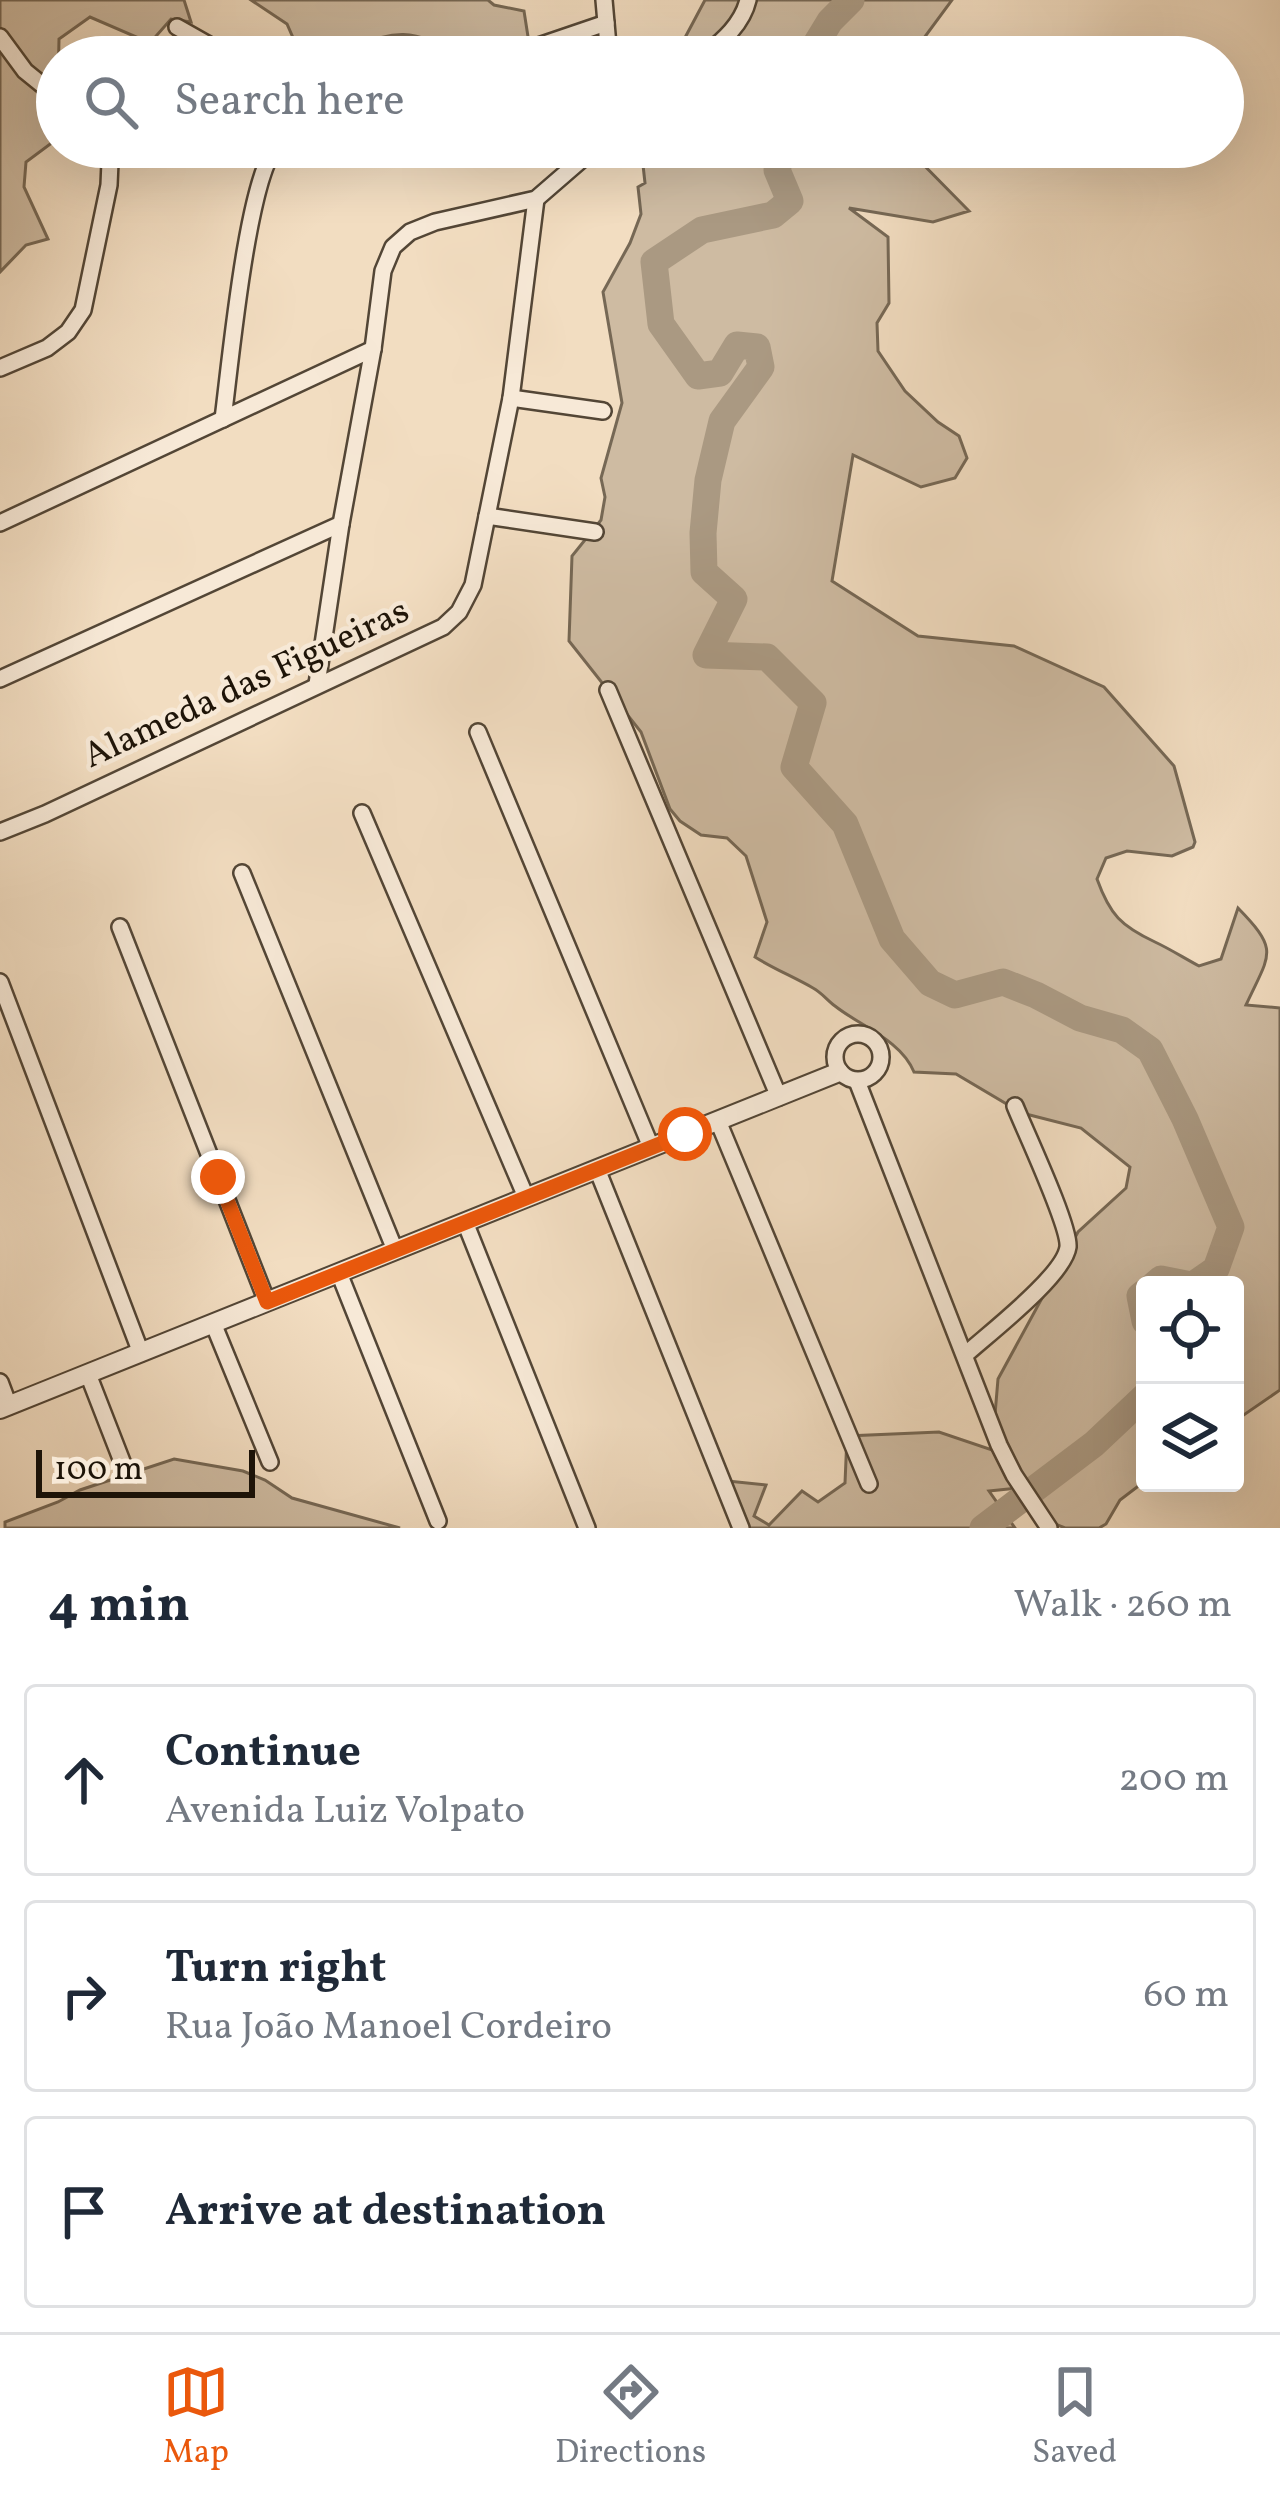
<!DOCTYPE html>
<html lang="en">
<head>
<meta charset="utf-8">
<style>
  body { margin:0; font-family:Vollkorn,serif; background:#f6f6f7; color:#1f2937 }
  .controls { position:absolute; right:36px; bottom:36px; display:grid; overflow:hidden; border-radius:12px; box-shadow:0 12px 48px #0002 }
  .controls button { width:108px; height:108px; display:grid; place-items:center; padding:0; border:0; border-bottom:3px solid #e0e1e3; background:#fff; color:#1f2937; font:60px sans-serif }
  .scale { position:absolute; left:36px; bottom:30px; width:219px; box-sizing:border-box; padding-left:12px; border:6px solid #1e1408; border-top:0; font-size:33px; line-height:42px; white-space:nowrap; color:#1e1408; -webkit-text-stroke:9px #f7e9d7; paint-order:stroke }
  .stop { position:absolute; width:36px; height:36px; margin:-27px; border:9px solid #ea580c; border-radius:50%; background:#fff }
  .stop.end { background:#ea580c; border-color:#fff; box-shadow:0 3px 12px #0008 }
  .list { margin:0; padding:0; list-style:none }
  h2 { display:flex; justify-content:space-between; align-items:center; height:156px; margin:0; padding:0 48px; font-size:51px }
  h2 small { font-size:39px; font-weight:400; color:#747a83 }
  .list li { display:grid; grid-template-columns:78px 1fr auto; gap:36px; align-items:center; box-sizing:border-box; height:192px; margin:0 24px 24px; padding:0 24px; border:3px solid #e0e1e3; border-radius:12px }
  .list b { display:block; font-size:45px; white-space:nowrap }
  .list p { margin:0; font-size:39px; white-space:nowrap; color:#747a83 }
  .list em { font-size:39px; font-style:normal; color:#747a83 }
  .icon { flex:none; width:66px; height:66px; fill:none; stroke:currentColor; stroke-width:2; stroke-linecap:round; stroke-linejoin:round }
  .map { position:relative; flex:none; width:1280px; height:1528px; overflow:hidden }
  .search { position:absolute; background:#fff; box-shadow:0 12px 48px #0002; left:36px; right:36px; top:36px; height:132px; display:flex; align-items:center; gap:30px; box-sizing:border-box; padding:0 42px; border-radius:66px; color:#747a83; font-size:45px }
  .sheet { height:804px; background:#fff }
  nav { display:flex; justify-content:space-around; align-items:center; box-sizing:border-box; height:168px; border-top:3px solid #e0e1e3; background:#fff; font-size:33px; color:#747a83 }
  nav a { display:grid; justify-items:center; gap:6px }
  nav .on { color:#ea580c }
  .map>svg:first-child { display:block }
  .green { fill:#cebba2; stroke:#766855; stroke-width:3 }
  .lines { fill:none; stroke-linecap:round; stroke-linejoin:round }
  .river { stroke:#aa9982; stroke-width:27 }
  .minor-casing { stroke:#534636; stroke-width:20 }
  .tertiary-casing { stroke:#534636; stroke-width:22 }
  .minor { stroke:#f7e9d7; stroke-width:15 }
  .tertiary { stroke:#f7e9d7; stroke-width:18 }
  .route { stroke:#ea580c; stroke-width:15 }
  .labels { text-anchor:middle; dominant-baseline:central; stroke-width:9; stroke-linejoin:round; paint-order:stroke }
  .street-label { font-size:36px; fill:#1e1408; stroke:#f7e9d7 }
</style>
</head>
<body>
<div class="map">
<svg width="1280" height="1528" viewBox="0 0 1280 1528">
  <rect width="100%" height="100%" fill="#f2ddc1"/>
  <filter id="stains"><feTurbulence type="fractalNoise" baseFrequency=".00167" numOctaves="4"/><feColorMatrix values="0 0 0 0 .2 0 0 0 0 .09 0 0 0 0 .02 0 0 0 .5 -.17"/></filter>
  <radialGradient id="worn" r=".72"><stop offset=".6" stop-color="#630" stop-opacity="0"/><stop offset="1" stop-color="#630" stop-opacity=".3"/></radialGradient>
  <g class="green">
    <polygon points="0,0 184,0 191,22 171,19 150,43 90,17 59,39 57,139 26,162 24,187 48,239 26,245 0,272"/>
    <path d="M251,0H488L494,5L524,11L529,43L527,57H455C387,0 354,72 298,49L287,24Z"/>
    <polygon points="705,0 952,0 910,57 656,57 680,47"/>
    <path d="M641,147H906L969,211L933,222L849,208L888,237L889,303L877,323L878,351L905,391L938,422L959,436L967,458L955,478L921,487L853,455L832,581L918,636L1014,646L1104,687L1174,766L1195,842L1193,847L1172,856L1127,851L1106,858L1097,879C1110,915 1121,926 1155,942C1170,949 1184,958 1199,966L1221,959L1238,908C1280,951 1270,953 1246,1005L1280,1008V1390L1235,1421V1285H1145V1481L1120,1500L1106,1524L1099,1528H1065L1048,1521L1028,1487L989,1491L1015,1528H738L718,1480L766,1485L754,1516L769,1525L802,1491L818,1502L845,1483L847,1436L939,1432L992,1450L998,1379L1078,1232L1126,1188L1130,1167L1081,1128L1022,1113L956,1074L914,1072C901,1040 860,1026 835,1006C827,1000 822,993 813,988C794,977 774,969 755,957L767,922L746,856L727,838L701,835L680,821L670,809L641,732L569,641L572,556L601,520L605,497L601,478L622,403L603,292L630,243L641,214L638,187L645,183Z"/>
    <polygon points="174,1459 243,1471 265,1480 292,1498 400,1528 5,1528 5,1522 58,1502 80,1490"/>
  </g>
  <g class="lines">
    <g class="river">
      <polyline points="808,57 830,21 851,0"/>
      <polyline points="783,147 777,170 790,201 773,215 702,230 654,262 661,324 698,376 720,373 737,345 757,347 761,367 722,421 708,480 703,533 704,572 734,599 706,655 767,657 813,703 794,767 845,824 892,939 930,983 955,995 1003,982 1036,995 1080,1018 1122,1030 1150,1050 1185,1119 1231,1227 1216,1269 1193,1285"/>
      <polyline points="1154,1285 1161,1279 1191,1285"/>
      <polyline points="1145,1292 1140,1296 1145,1321"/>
      <polyline points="983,1528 1094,1444 1145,1396"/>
    </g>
    <defs>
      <g id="minor">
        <polyline points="604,0 609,57"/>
        <polyline points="177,27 230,57"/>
        <polyline points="0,37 25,71 57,97"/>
        <polyline points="506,57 606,23"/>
        <path d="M703,57C722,41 742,25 748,0"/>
        <polyline points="0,368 47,348 68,332 83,310 109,185 110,162 106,147"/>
        <polyline points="511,398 603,411"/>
        <path d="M223,419C230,366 247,180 276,147"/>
        <polyline points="487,516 595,532"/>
        <polyline points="0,523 373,349"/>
        <polyline points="0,679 341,524"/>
        <polyline points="317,684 341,524 373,349 383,271 393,247 410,232 435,222 536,199 596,147"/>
        <polyline points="608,690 779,1097"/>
        <polyline points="478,732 651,1147"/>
        <polyline points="362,813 526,1197"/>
        <polyline points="0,832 45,814 443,627 459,612 473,585 511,398 536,199"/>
        <polyline points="242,873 395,1250"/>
        <polyline points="120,927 267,1302"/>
        <polyline points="0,982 141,1353"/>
        <circle cx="858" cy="1057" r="23"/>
        <polyline points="857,1081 999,1445 1014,1475 1049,1528"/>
        <polyline points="718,1121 869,1484"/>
        <polyline points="597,1169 741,1528"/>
        <polyline points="465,1222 587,1528"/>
        <polyline points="339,1273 438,1521"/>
        <polyline points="213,1323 270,1462"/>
        <path d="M965,1355C988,1334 1064,1276 1068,1247C1070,1226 1025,1131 1015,1106"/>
        <polyline points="88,1374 123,1464"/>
        <polyline points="0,1382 9,1406"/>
      </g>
      <polyline id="tertiary" points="0,1409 839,1072"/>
    </defs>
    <use href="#minor" class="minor-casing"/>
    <use href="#tertiary" class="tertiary-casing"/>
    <use href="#minor" class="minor"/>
    <use href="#tertiary" class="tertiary"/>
  </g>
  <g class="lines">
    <polyline class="route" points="218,1177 267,1302 685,1134"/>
  </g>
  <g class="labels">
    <g class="street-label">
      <text transform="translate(247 685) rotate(-25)">Alameda das Figueiras</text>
    </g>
  </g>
  <rect width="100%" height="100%" filter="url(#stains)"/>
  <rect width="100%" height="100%" fill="url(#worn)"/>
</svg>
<div class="controls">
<button><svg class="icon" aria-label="locate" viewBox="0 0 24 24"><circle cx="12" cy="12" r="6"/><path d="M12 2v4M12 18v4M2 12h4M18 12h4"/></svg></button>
<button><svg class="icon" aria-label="layers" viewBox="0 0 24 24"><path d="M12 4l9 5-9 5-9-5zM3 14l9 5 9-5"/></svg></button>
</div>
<div class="scale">100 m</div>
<div class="stop" style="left:685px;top:1134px"></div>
<div class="stop end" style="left:218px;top:1177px"></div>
<div class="search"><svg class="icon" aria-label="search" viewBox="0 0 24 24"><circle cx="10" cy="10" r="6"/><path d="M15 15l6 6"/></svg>Search here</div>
</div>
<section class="sheet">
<h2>4 min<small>Walk · 260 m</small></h2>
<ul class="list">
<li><svg class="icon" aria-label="ahead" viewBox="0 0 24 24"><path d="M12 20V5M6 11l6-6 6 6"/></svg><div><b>Continue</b><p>Avenida Luiz Volpato</p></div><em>200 m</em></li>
<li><svg class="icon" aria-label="right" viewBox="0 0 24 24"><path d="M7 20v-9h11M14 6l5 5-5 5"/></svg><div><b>Turn right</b><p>Rua João Manoel Cordeiro</p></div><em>60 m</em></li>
<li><svg class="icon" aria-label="arrive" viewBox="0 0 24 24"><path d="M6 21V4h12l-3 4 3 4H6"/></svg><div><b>Arrive at destination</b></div></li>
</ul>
</section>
<nav>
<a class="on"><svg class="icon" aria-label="map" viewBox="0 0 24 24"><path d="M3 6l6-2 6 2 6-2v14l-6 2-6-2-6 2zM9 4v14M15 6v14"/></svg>Map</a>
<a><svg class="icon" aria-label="directions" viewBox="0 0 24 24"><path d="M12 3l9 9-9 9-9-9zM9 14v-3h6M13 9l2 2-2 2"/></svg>Directions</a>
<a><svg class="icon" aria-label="saved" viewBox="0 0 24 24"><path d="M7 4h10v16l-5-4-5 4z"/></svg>Saved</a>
</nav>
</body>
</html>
